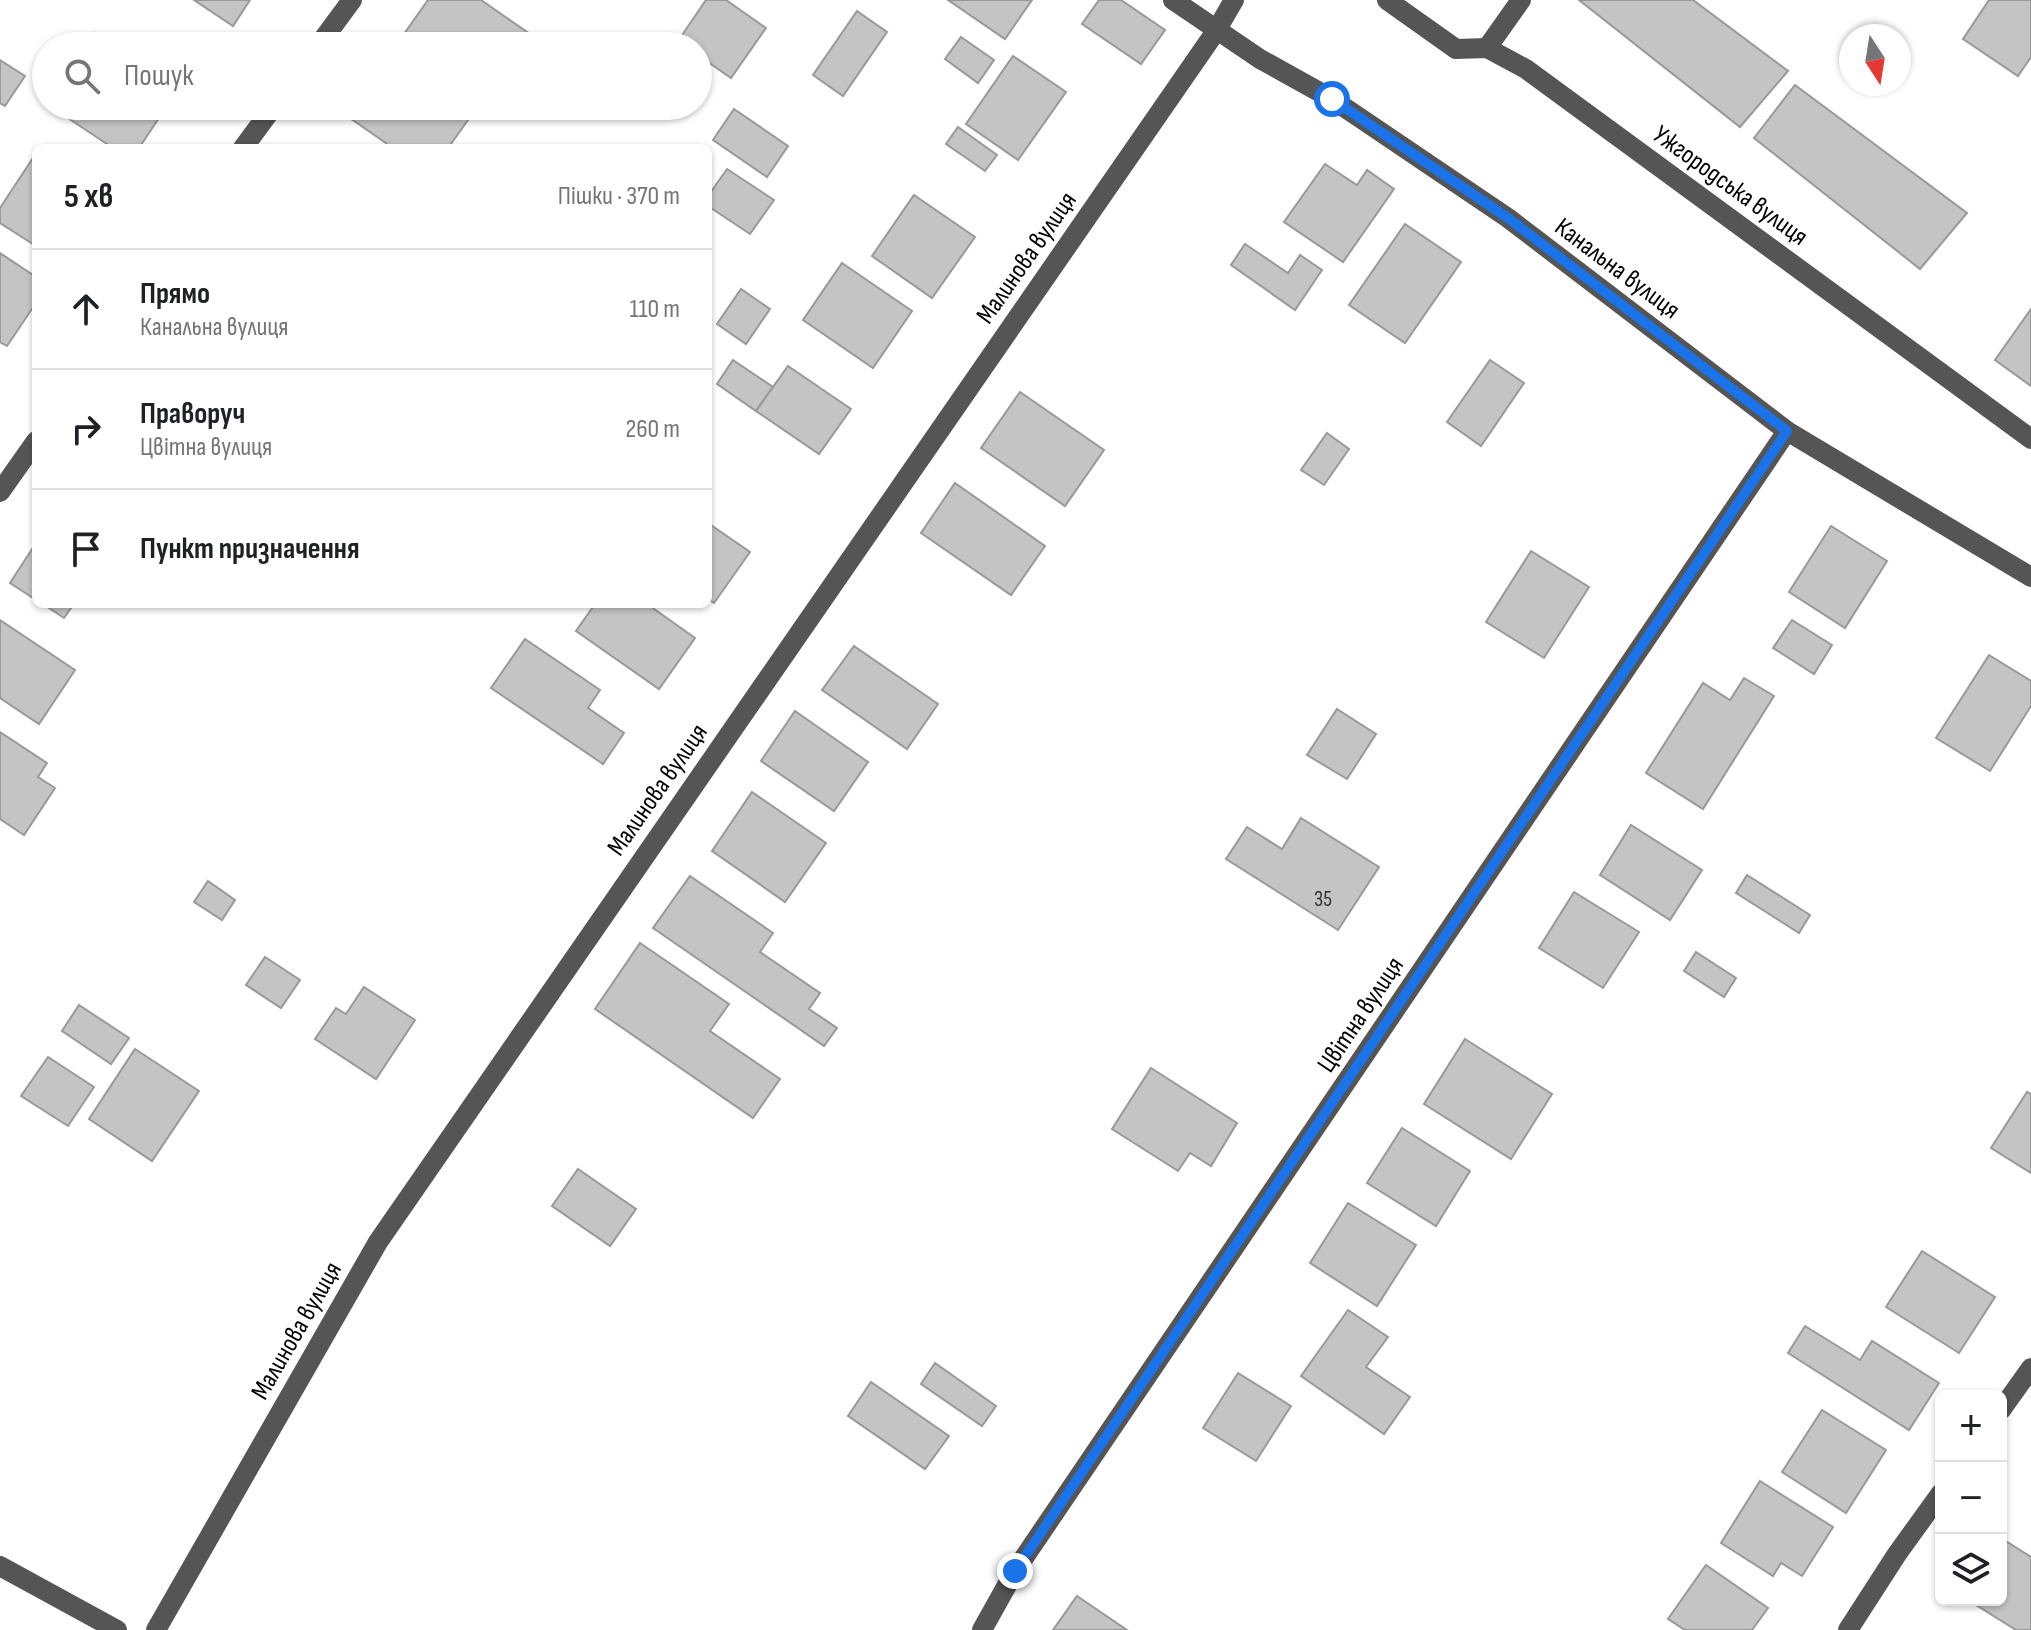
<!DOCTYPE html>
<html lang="uk">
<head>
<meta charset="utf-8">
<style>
  body { margin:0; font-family:"Sofia Sans Condensed",sans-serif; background:#f6f6f6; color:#202124 }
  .controls { position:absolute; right:24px; bottom:24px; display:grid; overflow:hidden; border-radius:12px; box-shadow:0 2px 6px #0004 }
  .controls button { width:72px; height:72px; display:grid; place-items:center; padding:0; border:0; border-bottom:2px solid #e0e0e0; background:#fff; color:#202124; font:40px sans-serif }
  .compass { position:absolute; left:1839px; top:24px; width:72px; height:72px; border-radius:50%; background:#fff; box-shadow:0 2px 6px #0004; rotate:168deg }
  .stop { position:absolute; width:24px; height:24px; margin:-18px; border:6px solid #1a73e8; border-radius:50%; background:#fff }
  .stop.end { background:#1a73e8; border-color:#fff; box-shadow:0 2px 8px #0008 }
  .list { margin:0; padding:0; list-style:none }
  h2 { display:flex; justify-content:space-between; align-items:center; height:104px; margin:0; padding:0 32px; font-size:34px }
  h2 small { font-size:26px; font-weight:400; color:#757577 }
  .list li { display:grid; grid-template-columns:52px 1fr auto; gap:24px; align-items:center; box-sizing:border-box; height:120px; padding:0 32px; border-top:2px solid #e0e0e0 }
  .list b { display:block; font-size:30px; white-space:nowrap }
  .list p { margin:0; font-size:26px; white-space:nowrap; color:#757577 }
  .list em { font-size:26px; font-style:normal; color:#757577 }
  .icon { flex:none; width:44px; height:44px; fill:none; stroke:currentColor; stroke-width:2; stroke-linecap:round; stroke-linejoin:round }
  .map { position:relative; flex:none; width:2031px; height:1630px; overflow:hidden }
  .search { position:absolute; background:#fff; box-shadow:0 2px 6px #0004; left:32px; top:32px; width:680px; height:88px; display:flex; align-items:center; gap:20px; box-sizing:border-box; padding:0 28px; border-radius:44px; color:#757577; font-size:30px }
  .panel { position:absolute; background:#fff; box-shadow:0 2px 6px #0004; left:32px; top:144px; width:680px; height:464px; border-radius:12px }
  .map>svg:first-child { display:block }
  .building { fill:#c4c4c4; stroke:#999; stroke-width:2 }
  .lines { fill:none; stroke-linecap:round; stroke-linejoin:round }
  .minor { stroke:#555; stroke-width:20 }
  .route { stroke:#1a73e8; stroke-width:10 }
  .labels { text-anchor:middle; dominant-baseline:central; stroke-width:6; stroke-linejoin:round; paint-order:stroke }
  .number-label { font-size:22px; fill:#313131 }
  .street-label { font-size:26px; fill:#000; stroke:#fff }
</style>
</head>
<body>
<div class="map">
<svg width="2031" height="1630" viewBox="0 0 2031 1630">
  <rect width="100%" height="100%" fill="#fff"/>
  <g class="building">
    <polygon points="194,0 250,0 233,26"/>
    <polygon points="428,0 481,0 540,41 537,46 406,46 399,41"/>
    <polygon points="706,0 726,0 766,28 731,78 698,55 698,46 685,46 678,41"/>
    <polygon points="948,0 1032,0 1005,39"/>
    <polygon points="1099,0 1121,0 1165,30 1141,64 1082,24"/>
    <polygon points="1579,0 1693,0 1788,71 1740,127"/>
    <polygon points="1989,0 2031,0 2031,57 2018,76 1963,39"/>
    <polygon points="857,11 887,32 843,96 813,75"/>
    <polygon points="95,33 114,46 86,46"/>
    <polygon points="961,37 994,60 978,83 945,59"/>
    <polygon points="1013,56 1066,92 1018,160 966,124"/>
    <polygon points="0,60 25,76 5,106 0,103"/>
    <polygon points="1795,85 1967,213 1920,269 1754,138"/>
    <polygon points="50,106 167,106 139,148 113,148"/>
    <polygon points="355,106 463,106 473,113 448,148 393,148 347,116"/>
    <polygon points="734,109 788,146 767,177 713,140"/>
    <polygon points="958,127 997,155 985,171 946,144"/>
    <polygon points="33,158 36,160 36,246 0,223 0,208"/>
    <polygon points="1325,164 1357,185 1367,170 1394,189 1343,262 1284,222"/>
    <polygon points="727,169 774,200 750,234 708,206 708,196"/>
    <polygon points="914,195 975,237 932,298 872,256"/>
    <polygon points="1405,224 1461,262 1405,343 1349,305"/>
    <polygon points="1245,244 1288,273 1300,255 1322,270 1295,310 1231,265"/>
    <polygon points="0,253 36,277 36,303 7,346 0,342"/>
    <polygon points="842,263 912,311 873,368 803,320"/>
    <polygon points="741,289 770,309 746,344 717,324"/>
    <polygon points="2031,309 2031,386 1995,360"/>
    <polygon points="733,360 773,387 756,411 717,384"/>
    <polygon points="1490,360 1524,383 1481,446 1447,422"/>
    <polygon points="788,366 851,409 819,454 756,411"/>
    <polygon points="1020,392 1104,450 1065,506 981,448"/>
    <polygon points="1327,433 1349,449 1324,485 1301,470"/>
    <polygon points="955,483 1045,546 1011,595 921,533"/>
    <polygon points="708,523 750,552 714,603 708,599"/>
    <polygon points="1831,526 1887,561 1845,628 1789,592"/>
    <polygon points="36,543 36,600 10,583"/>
    <polygon points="1531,551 1589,587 1544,658 1486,622"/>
    <polygon points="43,604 74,604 64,618"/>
    <polygon points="595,604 647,604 695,638 659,689 576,631"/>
    <polygon points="0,620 75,670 39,724 0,698"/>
    <polygon points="1792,620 1832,645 1814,674 1773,648"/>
    <polygon points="525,639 600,690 588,708 624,733 603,764 491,688"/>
    <polygon points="854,646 938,704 907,749 822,690"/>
    <polygon points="1989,655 2031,681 2031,706 1990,771 1936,738"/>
    <polygon points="1744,678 1774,696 1703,809 1646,773 1703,683 1730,700"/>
    <polygon points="1337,709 1376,734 1347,779 1307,755"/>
    <polygon points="795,711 868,762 834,811 761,761"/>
    <polygon points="0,732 47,763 38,777 55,788 24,835 0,819"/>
    <polygon points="752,792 826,843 785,902 712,851"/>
    <polygon points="1301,818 1379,867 1338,930 1226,859 1247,827 1282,849"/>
    <polygon points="1631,825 1702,870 1670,920 1600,875"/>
    <polygon points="1747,875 1810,915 1799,933 1736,893"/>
    <polygon points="690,876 773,933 760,952 820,993 809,1009 837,1028 824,1046 653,928"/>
    <polygon points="208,881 235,900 222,920 194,902"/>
    <polygon points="1574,892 1639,932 1603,988 1539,948"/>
    <polygon points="640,943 729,1004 710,1031 780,1079 753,1118 595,1009"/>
    <polygon points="1696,952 1736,978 1724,997 1684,971"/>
    <polygon points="265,957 300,980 281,1008 246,985"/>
    <polygon points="364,987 415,1020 376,1079 315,1039 336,1008 346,1014"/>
    <polygon points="79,1005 129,1038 111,1064 62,1031"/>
    <polygon points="1465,1039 1552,1094 1511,1159 1424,1104"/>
    <polygon points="135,1049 199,1091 152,1161 89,1119"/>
    <polygon points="48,1057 94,1087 68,1126 21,1096"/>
    <polygon points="1151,1068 1237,1123 1211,1166 1190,1153 1178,1171 1112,1129"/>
    <polygon points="2027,1092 2031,1094 2031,1173 1991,1148"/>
    <polygon points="1402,1128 1470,1171 1436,1226 1367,1183"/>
    <polygon points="578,1169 636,1209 610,1246 552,1206"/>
    <polygon points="1348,1203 1416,1245 1377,1306 1310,1263"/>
    <polygon points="1922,1251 1995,1297 1959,1353 1886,1307"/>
    <polygon points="1348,1310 1388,1337 1366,1367 1410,1397 1384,1434 1301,1376"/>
    <polygon points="1805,1326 1860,1360 1872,1341 1939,1383 1909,1430 1788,1353"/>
    <polygon points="935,1363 996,1406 982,1426 921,1384"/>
    <polygon points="1238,1373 1291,1406 1256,1461 1203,1428"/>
    <polygon points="871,1382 949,1436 925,1469 848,1416"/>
    <polygon points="1822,1410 1886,1450 1846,1513 1782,1472"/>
    <polygon points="1760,1481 1833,1527 1802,1576 1781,1563 1773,1576 1721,1543"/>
    <polygon points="2001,1538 2031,1557 2031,1630 2016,1630 1968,1600 2001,1600"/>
    <polygon points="1706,1565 1768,1608 1752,1630 1685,1630 1668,1619"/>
    <polygon points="1077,1596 1127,1630 1053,1630"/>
  </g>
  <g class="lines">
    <g class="minor">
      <polyline points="1173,0 1260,59 1332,99 1508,218 1787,431 2031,577"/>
      <polyline points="1387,0 1456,49 1487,48 1526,69 2031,439"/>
      <polyline points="318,46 352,0"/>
      <polyline points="1487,48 1521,0"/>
      <polyline points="243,148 274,106"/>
      <polyline points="0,492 36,441"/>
      <polyline points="2001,1410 2031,1368"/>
      <polyline points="0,1566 117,1630"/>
      <polyline points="156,1630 378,1242 1216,31 1234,0"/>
      <polyline points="982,1630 1015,1571 1787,431"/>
      <polyline points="1848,1630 1897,1554 1941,1493"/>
    </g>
  </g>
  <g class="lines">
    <polyline class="route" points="1015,1571 1787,431 1508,218 1332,99"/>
  </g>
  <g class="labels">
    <g class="number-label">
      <text x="1323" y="899">35</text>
    </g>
    <g class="street-label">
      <text transform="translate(1730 186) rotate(36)">Ужгородська вулиця</text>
      <text transform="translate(1027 258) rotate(-55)">Малинова вулиця</text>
      <text transform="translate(1617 269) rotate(37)">Канальна вулиця</text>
      <text transform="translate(658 790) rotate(-55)">Малинова вулиця</text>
      <text transform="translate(1361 1015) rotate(-56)">Цвітна вулиця</text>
      <text transform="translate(297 1331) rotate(-60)">Малинова вулиця</text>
    </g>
  </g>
</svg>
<div class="controls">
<button>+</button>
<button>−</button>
<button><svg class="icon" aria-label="layers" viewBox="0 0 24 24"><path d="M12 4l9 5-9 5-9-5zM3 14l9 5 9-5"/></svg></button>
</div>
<svg class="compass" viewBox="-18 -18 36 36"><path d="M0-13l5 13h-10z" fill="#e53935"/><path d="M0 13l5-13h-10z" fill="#757577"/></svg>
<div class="stop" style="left:1332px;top:99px"></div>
<div class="stop end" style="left:1015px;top:1571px"></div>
<div class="search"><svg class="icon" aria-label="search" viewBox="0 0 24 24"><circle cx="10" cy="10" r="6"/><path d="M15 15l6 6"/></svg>Пошук</div>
<section class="panel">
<h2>5 хв<small>Пішки · 370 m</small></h2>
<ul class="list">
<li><svg class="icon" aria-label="ahead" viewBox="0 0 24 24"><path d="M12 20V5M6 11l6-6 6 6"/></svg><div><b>Прямо</b><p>Канальна вулиця</p></div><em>110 m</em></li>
<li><svg class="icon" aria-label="right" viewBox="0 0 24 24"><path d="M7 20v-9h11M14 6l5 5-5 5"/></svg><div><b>Праворуч</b><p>Цвітна вулиця</p></div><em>260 m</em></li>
<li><svg class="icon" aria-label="arrive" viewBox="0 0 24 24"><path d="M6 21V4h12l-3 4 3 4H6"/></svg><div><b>Пункт призначення</b></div></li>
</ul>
</section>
</div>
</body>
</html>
